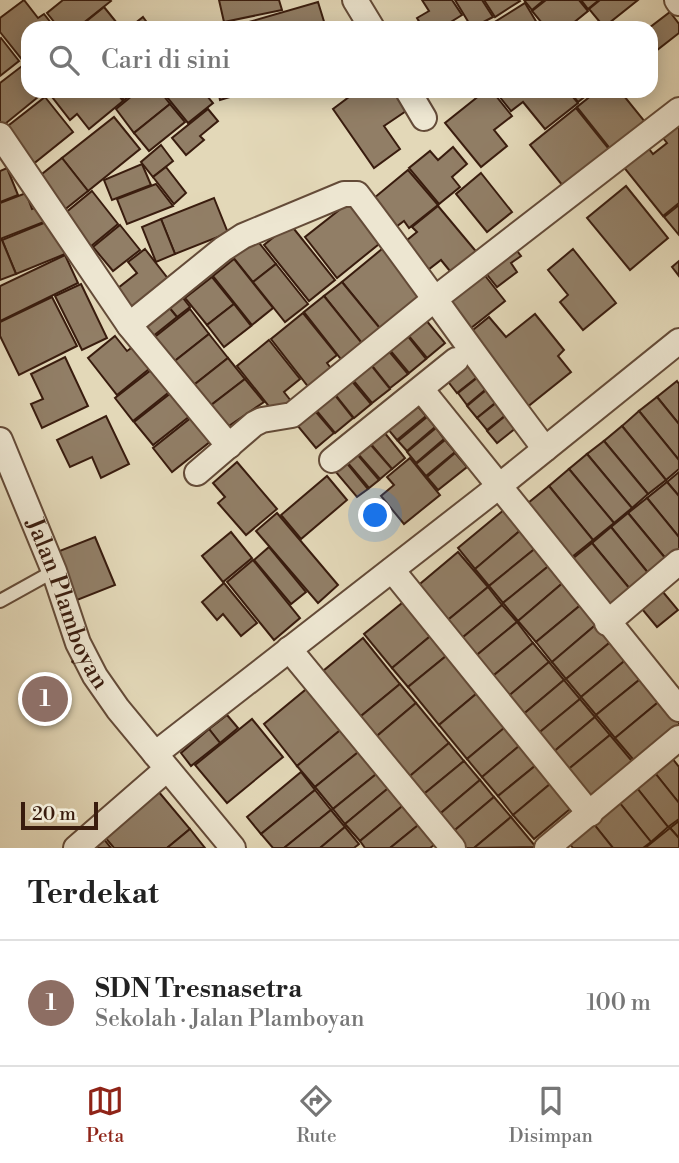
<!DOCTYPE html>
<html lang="id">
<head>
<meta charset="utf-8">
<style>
  body { margin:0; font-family:"Libre Bodoni",serif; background:#f2f2f2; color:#222 }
  .scale { position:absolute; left:21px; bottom:18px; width:77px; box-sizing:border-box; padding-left:7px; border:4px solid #391c0e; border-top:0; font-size:19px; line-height:24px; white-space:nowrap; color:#391c0e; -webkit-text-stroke:5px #ede6d1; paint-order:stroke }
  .you { position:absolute; left:376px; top:516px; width:24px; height:24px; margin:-18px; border:5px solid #fff; border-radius:50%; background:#1a73e8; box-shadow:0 0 0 10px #1a73e833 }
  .badge { display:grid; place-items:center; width:46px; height:46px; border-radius:50%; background:#8f2418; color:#fff; font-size:23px; font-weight:700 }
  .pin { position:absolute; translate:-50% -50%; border:4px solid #fff; box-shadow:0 2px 7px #0006 }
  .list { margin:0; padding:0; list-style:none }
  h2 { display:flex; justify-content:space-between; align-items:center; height:91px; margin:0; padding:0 28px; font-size:30px }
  h2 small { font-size:23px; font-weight:400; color:#767676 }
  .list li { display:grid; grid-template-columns:46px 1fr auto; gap:21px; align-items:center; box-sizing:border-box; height:126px; padding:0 28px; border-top:2px solid #e0e0e0 }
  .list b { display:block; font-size:26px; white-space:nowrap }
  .list p { margin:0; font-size:23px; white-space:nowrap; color:#767676 }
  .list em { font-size:23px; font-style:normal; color:#767676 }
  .icon { flex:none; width:38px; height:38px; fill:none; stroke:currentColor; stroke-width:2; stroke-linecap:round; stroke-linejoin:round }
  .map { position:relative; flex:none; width:679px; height:848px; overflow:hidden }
  .search { position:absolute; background:#fff; box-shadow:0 4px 18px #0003; left:21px; right:21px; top:21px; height:77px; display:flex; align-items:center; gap:18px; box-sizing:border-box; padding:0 24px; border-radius:21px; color:#767676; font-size:26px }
  .sheet { height:217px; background:#fff }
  nav { display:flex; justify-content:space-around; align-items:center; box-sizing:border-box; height:98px; border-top:2px solid #e0e0e0; background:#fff; font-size:19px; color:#767676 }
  nav a { display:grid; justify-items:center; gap:4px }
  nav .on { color:#8f2418 }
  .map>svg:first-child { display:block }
  .building { fill:#917e66; stroke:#391c0e; stroke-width:2 }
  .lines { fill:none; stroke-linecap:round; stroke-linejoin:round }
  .lane-casing { stroke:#644b38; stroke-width:16 }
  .street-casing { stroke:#644b38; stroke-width:28 }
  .lane { stroke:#ede6d1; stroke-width:12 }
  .street { stroke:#ede6d1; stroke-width:24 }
  .labels { text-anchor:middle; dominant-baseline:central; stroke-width:5; stroke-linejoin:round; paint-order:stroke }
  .street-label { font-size:24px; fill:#391c0e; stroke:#ede6d1 }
</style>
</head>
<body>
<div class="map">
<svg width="679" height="848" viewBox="0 0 679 848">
  <rect width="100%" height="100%" fill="#e3d8b8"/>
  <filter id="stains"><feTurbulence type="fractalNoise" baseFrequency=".00286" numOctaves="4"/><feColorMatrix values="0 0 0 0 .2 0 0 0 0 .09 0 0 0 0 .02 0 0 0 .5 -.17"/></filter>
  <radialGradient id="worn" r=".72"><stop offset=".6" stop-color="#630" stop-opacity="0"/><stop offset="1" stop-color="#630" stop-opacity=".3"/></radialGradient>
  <g class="building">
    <polygon points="24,0 38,18 44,14 55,28 28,28 28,59 24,62 0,32 0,18"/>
    <polygon points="63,0 110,0 111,1 77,28 59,28 47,13"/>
    <polygon points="219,0 279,0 282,10 224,22"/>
    <polygon points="422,0 452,0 462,15 441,28 423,28 417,18 429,11"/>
    <polygon points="455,0 482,0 493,17 472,28"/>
    <polygon points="484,0 519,0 520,1 495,17"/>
    <polygon points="524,0 544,0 532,10"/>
    <polygon points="546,0 579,0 588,11 567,28 546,28 532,11"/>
    <polygon points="581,0 599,0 588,9"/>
    <polygon points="600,0 638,0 604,27 589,9"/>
    <polygon points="318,2 326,28 250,28 249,22"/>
    <polygon points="525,3 540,28 485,28"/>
    <polygon points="104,7 121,28 78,28"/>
    <polygon points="670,12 679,24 679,33 652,54 649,28"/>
    <polygon points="143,17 151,28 129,28"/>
    <polygon points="1,38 19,61 0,76 0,39"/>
    <polygon points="22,66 28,73 28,91 43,93 0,128 0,83"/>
    <polygon points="51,91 115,91 123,101 89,129 77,114 70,120 49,93"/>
    <polygon points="117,91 136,91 124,100"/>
    <polygon points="138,91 160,91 170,104 134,133 116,109"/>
    <polygon points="162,91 203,91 213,103 188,123"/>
    <polygon points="218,91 250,91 220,100"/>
    <polygon points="357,91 401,91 412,107 384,126 400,149 374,168 333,109"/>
    <polygon points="485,91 492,91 512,116 494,130 507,146 481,167 445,123"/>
    <polygon points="495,91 568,91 578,103 545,129 523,102 511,111"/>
    <polygon points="569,91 592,91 578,102"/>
    <polygon points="597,91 620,91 650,128 616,156 577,107"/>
    <polygon points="45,97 73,132 32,165 4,129"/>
    <polygon points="170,104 185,122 149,151 134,133"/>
    <polygon points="576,108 613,154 567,191 530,145"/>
    <polygon points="208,109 218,121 200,136 204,140 186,155 172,138"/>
    <polygon points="114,117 140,149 88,191 62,158"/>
    <polygon points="679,117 679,203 663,216 622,165 646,145 653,154 667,143 659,133"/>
    <polygon points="161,145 173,161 153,177 141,162"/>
    <polygon points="453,147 467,164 452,177 460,187 439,204 409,168 430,151 438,160"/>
    <polygon points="62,158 88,191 63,211 37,178"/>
    <polygon points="142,164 151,185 112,200 104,180"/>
    <polygon points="166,167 186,193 174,204 153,177"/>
    <polygon points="7,168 18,195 0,202 0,171"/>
    <polygon points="408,170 438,205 409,228 404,221 392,230 368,203"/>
    <polygon points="481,173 512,212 487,232 456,194"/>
    <polygon points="156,184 173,206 127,224 117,199"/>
    <polygon points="626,186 668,238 630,270 587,218"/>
    <polygon points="92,191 118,224 90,247 64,214"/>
    <polygon points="26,193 32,209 43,205 49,220 0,239 0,203"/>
    <polygon points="214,198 228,233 175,254 161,219"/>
    <polygon points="352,200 384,240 337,278 305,237"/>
    <polygon points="679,205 679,235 664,217"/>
    <polygon points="438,206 479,255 454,276 441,260 424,273 401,245 417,232 412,227"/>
    <polygon points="161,219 175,254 156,262 142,227"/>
    <polygon points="51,220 65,254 16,274 2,240"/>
    <polygon points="290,224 335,280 309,301 264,245"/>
    <polygon points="120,225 140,250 113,271 93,247"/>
    <polygon points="256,239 276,264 253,282 233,257"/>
    <polygon points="0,240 2,240 16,274 0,280"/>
    <polygon points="511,243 521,256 511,263 517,272 497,287 481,267"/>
    <polygon points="388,244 429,295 383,332 342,282"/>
    <polygon points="145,249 173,285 132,317 113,292 137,273 128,262"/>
    <polygon points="573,249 616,303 583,330 560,302 568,295 548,270"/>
    <polygon points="65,255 78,283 0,321 0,286"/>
    <polygon points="234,259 273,308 252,325 213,276"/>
    <polygon points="679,261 679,276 672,267"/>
    <polygon points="276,264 308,304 285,322 253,282"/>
    <polygon points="479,268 505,301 466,332 440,299"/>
    <polygon points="212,277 234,304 207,325 185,298"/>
    <polygon points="342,282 383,332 365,347 324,296"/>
    <polygon points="81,284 107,338 82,350 55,296"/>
    <polygon points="176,289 190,307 177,317 163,300"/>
    <polygon points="324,296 365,347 344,363 304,312"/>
    <polygon points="52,297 77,346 19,375 0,336 0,322"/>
    <polygon points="163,300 177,317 152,337 138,320"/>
    <polygon points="234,304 251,326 224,347 207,325"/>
    <polygon points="190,309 209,334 171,364 151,340"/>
    <polygon points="303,313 337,355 327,363 333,371 310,389 271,339"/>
    <polygon points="421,314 445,343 427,358 403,329"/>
    <polygon points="535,314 564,350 558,356 571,372 526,408 468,334 489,317 506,337"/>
    <polygon points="402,329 426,359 409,373 384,343"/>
    <polygon points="209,334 228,358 190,388 171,364"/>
    <polygon points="115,336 127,351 137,344 154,365 117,395 88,358"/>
    <polygon points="269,340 300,379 284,392 291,401 275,414 237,366"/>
    <polygon points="383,344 408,374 390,388 366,358"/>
    <polygon points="65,357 88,406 42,428 31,404 43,399 31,374"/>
    <polygon points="228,358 245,379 206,409 190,388"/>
    <polygon points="366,359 390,389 372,403 348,374"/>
    <polygon points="470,360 481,374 457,393 446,379"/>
    <polygon points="155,367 173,389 133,421 115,398"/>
    <polygon points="346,374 371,404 354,418 330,388"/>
    <polygon points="482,374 491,385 467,405 458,393"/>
    <polygon points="245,379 264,402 223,430 206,409"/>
    <polygon points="677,381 679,384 679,424 657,397"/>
    <polygon points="491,386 501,398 477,418 467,406"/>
    <polygon points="176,389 195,412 153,445 134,422"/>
    <polygon points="330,389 353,418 335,433 311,404"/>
    <polygon points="657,397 679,424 679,460 639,411"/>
    <polygon points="501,399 511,411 487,430 477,418"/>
    <polygon points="416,404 426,416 397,440 387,428"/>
    <polygon points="310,405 334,433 316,448 292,419"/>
    <polygon points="511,411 521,424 497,443 487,431"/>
    <polygon points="639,411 679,460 679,469 666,480 622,426"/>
    <polygon points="197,413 216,437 172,472 153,448"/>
    <polygon points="106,416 129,464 101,478 92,457 70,467 57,440"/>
    <polygon points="427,417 435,427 407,451 398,441"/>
    <polygon points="622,426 666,480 648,494 604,441"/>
    <polygon points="436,428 444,439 416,463 407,452"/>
    <polygon points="384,432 405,458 392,469 370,443"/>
    <polygon points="445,440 455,452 426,476 416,464"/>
    <polygon points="604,441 648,494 632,508 587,454"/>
    <polygon points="370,444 392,469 380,479 358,454"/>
    <polygon points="455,453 467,467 438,490 427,477"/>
    <polygon points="357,454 379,480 369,488 347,462"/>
    <polygon points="587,454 632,508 614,523 569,469"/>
    <polygon points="410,458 440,495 404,524 381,496 394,485 387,477"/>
    <polygon points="237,462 277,509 246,535 218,503 225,497 213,483"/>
    <polygon points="346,462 368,489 357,497 335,471"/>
    <polygon points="569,469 614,523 593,540 549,486"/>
    <polygon points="679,472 679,496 667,482"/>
    <polygon points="327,476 347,500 301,539 281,515"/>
    <polygon points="667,482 679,496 679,537 647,498"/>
    <polygon points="549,486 593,540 567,561 522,508"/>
    <polygon points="647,498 679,537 679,549 666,559 628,513"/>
    <polygon points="505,509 522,529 475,569 458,548"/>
    <polygon points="277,513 338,585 318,603 256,531"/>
    <polygon points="628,513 666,559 649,574 611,527"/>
    <polygon points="611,527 649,574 630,589 592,543"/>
    <polygon points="522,529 537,547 489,586 475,569"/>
    <polygon points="231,532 252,558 223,582 202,556"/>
    <polygon points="95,537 115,585 77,600 57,552"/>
    <polygon points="592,543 630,589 604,610 566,564"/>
    <polygon points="269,547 306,592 291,604 254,560"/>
    <polygon points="537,547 551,564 503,603 489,586"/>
    <polygon points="458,552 488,587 443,624 414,589"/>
    <polygon points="253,560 300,618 274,640 227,582"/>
    <polygon points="551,564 565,581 518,621 503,603"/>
    <polygon points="565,581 583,603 536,642 518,621"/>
    <polygon points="224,583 257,623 241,636 223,614 217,620 202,602"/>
    <polygon points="658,586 678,610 657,627 637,603"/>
    <polygon points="488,587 502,605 457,642 443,624"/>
    <polygon points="407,599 434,633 392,668 364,634"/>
    <polygon points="583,603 599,622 552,662 536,642"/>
    <polygon points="502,605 517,622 472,659 457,642"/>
    <polygon points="517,622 533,643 488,680 472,659"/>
    <polygon points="599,622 614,639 566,679 552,662"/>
    <polygon points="434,633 451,652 408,687 392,668"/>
    <polygon points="363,638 400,684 355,721 317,676"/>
    <polygon points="614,639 628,658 581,697 566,679"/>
    <polygon points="533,643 549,662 505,699 488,680"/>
    <polygon points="451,652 482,689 439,725 408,687"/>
    <polygon points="628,658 644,676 596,715 581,697"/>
    <polygon points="549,662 564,680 520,717 505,699"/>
    <polygon points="644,676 662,699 615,738 596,715"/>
    <polygon points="564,680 580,699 535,736 520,717"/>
    <polygon points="400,684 416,703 371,741 355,721"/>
    <polygon points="310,686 344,727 297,766 264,724"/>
    <polygon points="482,689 510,723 467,759 439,725"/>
    <polygon points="580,699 595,717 551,754 535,736"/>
    <polygon points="662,699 679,719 679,729 637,764 615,738"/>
    <polygon points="416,703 449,743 404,781 371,741"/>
    <polygon points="227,715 238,728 220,743 209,729"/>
    <polygon points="595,717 610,735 565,772 551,754"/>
    <polygon points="252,719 283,757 227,803 195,765"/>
    <polygon points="510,723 525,741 482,777 467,759"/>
    <polygon points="344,727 362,749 315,787 297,766"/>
    <polygon points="209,729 220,743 191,766 181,753"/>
    <polygon points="610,735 636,766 591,803 565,772"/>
    <polygon points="525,741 541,761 498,796 482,777"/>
    <polygon points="449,743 464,761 419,798 404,781"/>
    <polygon points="362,749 380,771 333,809 315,787"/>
    <polygon points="669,754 679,767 679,803 651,768"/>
    <polygon points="464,761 480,780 435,818 419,798"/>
    <polygon points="541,761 556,779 513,815 498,796"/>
    <polygon points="651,768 679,803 679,819 668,827 633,783"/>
    <polygon points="380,771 392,785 345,824 333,809"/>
    <polygon points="301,772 315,790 261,834 247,817"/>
    <polygon points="556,779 576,804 534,839 513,815"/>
    <polygon points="480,780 494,797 449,835 435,818"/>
    <polygon points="633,783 668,827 651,842 615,797"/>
    <polygon points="392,785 406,803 360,841 345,824"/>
    <polygon points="315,790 331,810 284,848 273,848 261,834"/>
    <polygon points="158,791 190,829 167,848 114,848 104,836"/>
    <polygon points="494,797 511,817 474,848 460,848 449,835"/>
    <polygon points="615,797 651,842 643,848 613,848 589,818"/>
    <polygon points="406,803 422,822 390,848 365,848 360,841"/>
    <polygon points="331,810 345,827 320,848 284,848"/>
    <polygon points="511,817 536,847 474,848"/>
    <polygon points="589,818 613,848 573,848 565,838"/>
    <polygon points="679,821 679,838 670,828"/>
    <polygon points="422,822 438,842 430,848 390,848"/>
    <polygon points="345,827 359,844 354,848 320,848"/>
    <polygon points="670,828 679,838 679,848 645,848"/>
    <polygon points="190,829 205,848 167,848"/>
    <polygon points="103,838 111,848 90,848"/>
  </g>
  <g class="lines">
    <defs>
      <polyline id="lane" points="0,601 54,571"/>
      <g id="street">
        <polyline points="355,0 372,28"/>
        <polyline points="677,0 679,3"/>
        <polyline points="408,91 424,118"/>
        <polyline points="0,135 129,325 229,446"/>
        <path d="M129,325L223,249L243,236L344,194H357C421,278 481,365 545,449"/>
        <polyline points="421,389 679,709"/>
        <path id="s1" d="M0,440L54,571L78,643L95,676L118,709L233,848"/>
        <polyline points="332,460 456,360"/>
        <polyline points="197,473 254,424 262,420 292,415 436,298 679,110"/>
        <polyline points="392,570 590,814"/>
        <polyline points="607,623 679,562"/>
        <polyline points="289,649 453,848"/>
        <polyline points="155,754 498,487 679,341"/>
        <polyline points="76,848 167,769"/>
        <polyline points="547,848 679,738"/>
      </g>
    </defs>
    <use href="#lane" class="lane-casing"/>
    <use href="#street" class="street-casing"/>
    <use href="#lane" class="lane"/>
    <use href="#street" class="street"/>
  </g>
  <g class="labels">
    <g class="street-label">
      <text stroke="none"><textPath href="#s1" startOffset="177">Jalan Plamboyan</textPath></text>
    </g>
  </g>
  <rect width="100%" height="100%" filter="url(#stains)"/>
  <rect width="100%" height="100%" fill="url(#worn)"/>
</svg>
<div class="scale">20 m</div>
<div class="you"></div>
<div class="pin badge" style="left:45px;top:699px;background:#8d6e63">1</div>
<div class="search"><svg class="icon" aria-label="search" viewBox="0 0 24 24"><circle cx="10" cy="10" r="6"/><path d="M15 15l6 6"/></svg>Cari di sini</div>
</div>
<section class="sheet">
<h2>Terdekat<small></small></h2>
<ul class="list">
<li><span class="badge" style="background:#8d6e63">1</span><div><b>SDN Tresnasetra</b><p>Sekolah · Jalan Plamboyan</p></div><em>100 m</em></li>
</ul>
</section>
<nav>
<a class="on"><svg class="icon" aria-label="map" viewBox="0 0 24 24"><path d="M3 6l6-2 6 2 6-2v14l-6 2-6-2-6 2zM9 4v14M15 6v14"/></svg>Peta</a>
<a><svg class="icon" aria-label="directions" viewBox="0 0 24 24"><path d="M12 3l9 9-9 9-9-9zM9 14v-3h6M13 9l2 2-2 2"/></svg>Rute</a>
<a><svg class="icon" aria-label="saved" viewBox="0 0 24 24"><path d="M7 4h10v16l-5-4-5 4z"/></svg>Disimpan</a>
</nav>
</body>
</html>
